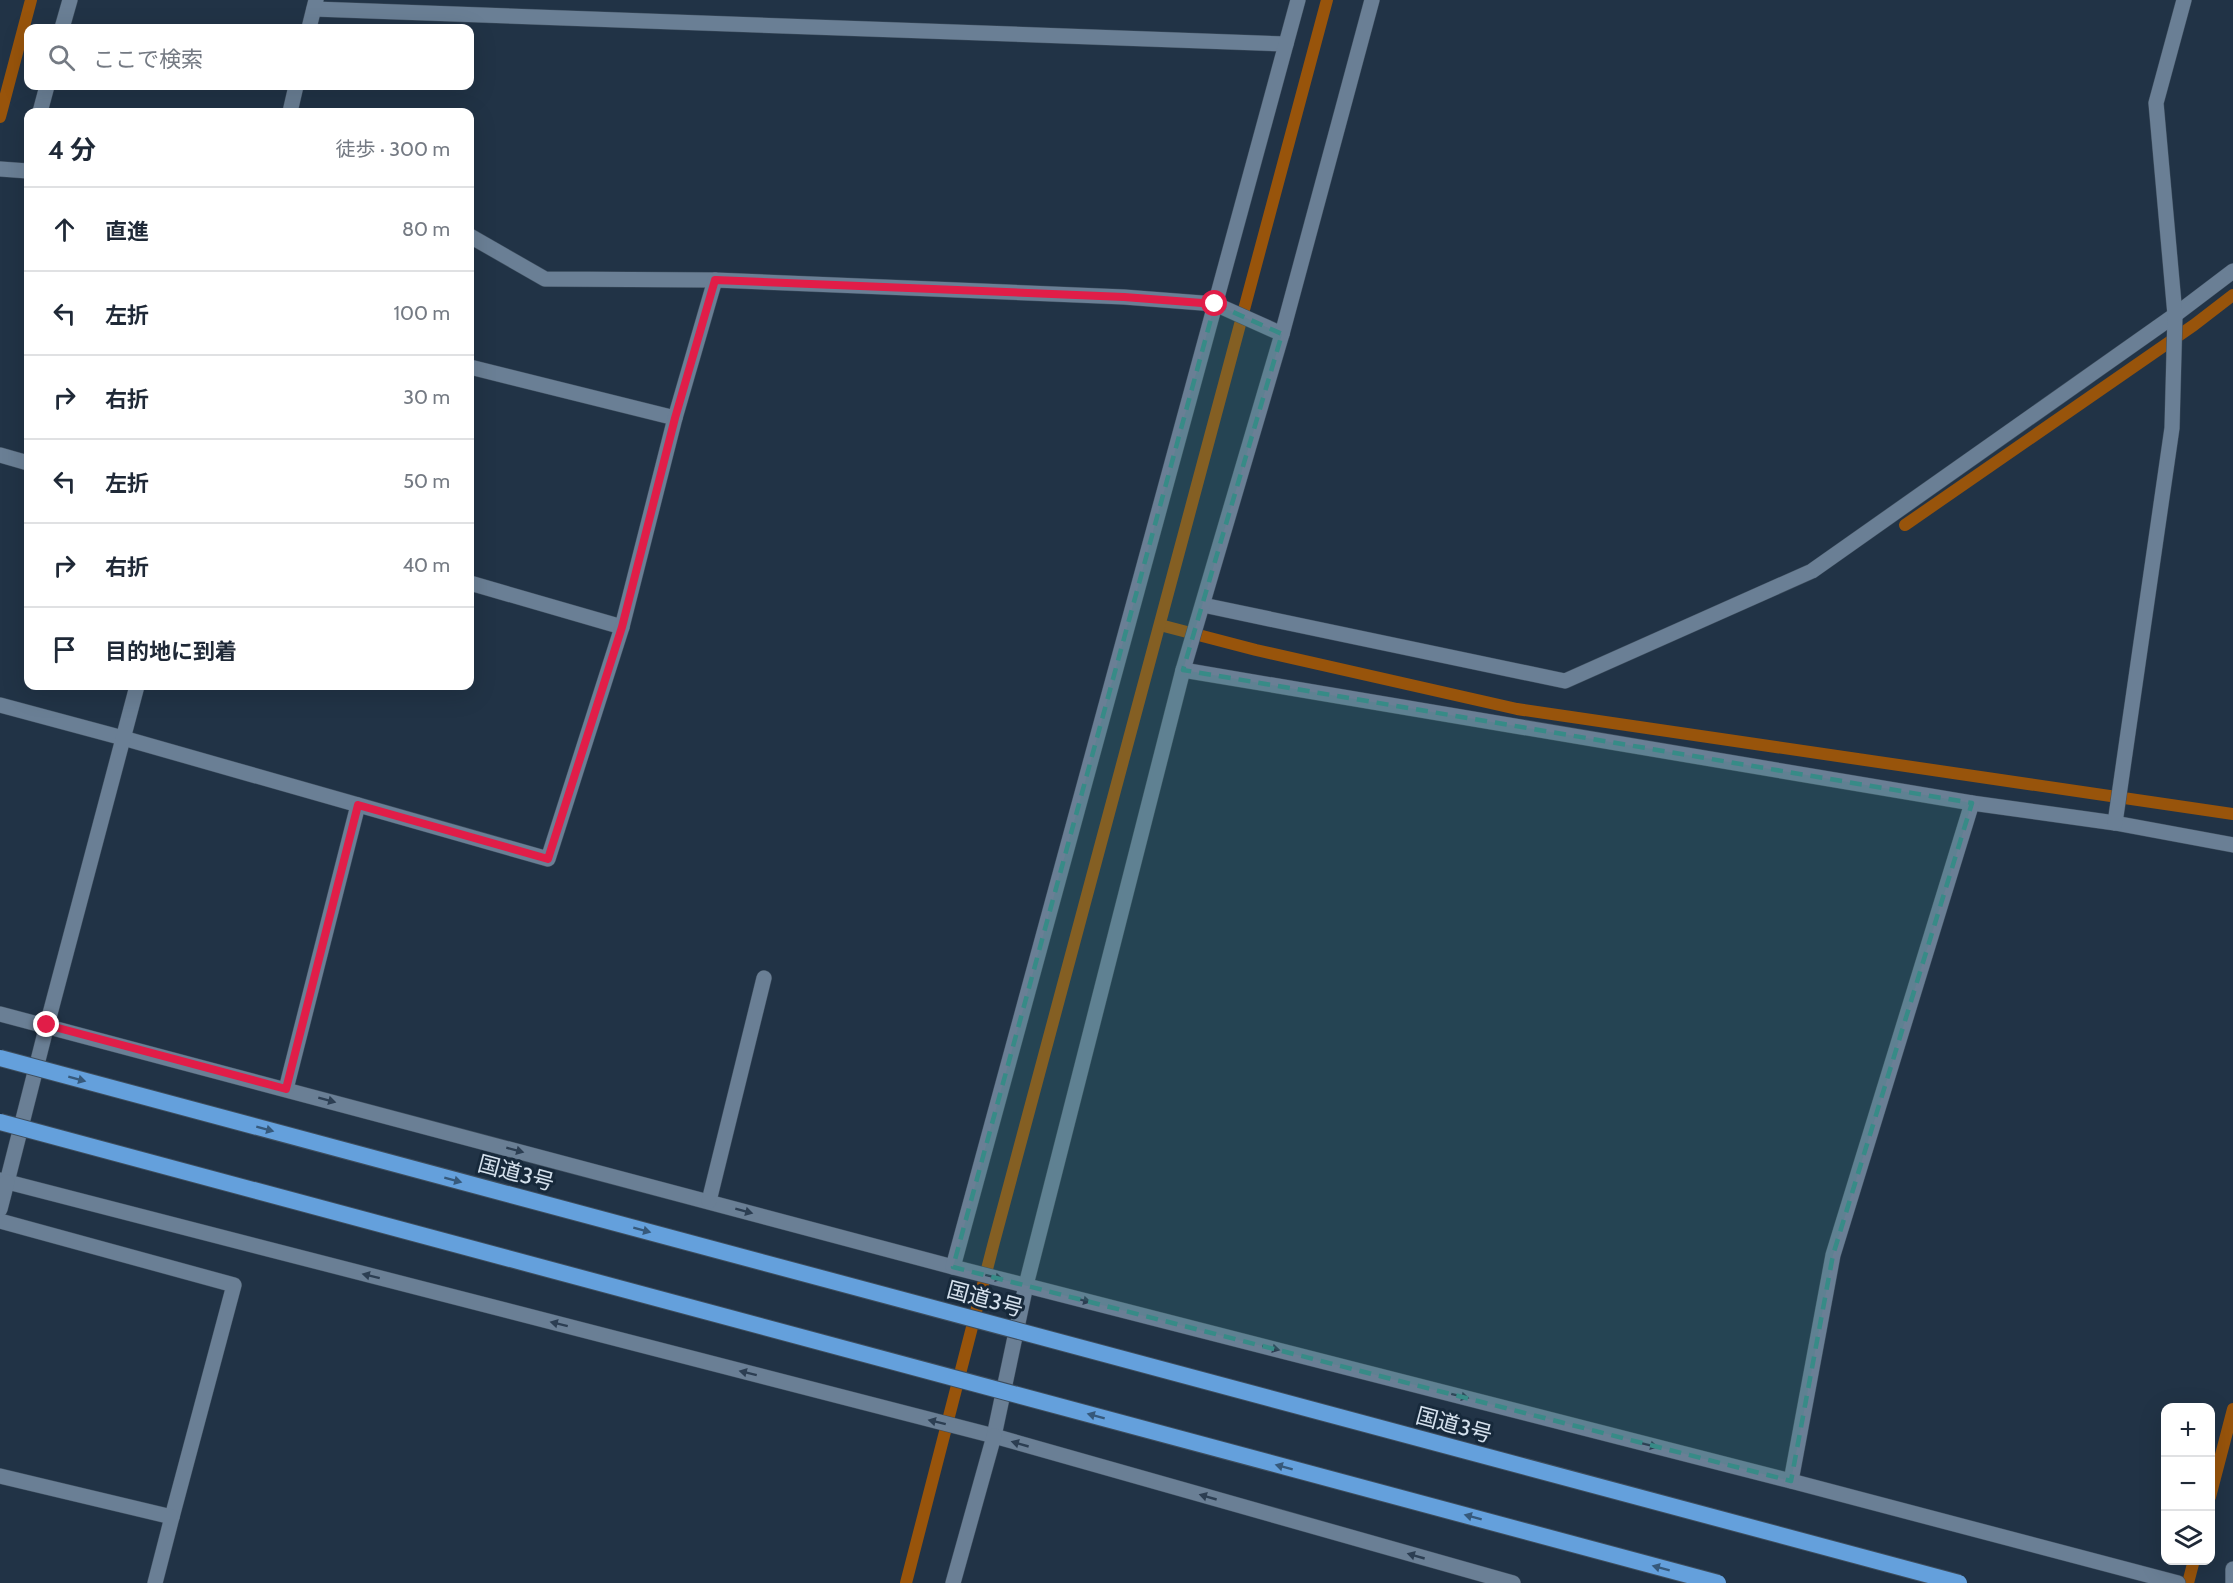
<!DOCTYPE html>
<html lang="ja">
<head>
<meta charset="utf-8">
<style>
  body { margin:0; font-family:Cabin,"Noto Sans JP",sans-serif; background:#f6f6f7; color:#1f2937 }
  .controls { position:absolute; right:18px; bottom:18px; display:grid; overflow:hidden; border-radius:12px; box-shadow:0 6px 24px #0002 }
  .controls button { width:54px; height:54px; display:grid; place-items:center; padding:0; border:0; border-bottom:2px solid #e0e1e3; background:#fff; color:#1f2937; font:30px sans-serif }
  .stop { position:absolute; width:18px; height:18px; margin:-14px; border:4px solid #e11d48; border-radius:50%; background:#fff }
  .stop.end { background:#e11d48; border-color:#fff; box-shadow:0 2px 6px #0008 }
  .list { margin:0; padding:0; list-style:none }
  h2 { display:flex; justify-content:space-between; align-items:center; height:78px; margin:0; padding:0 24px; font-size:26px }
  h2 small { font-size:20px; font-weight:400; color:#747a83 }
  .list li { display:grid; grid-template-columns:39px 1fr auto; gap:18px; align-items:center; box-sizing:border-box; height:84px; padding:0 24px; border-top:2px solid #e0e1e3 }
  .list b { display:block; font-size:22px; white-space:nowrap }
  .list em { font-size:20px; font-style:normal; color:#747a83 }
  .icon { flex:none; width:33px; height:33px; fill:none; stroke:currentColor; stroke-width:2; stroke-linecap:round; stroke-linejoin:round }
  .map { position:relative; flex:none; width:2233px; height:1583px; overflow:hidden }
  .search { position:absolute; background:#fff; box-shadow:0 6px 24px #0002; left:24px; top:24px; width:450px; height:66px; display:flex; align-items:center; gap:15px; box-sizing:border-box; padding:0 21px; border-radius:12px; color:#747a83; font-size:22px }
  .panel { position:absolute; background:#fff; box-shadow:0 6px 24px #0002; left:24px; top:108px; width:450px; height:582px; border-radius:12px }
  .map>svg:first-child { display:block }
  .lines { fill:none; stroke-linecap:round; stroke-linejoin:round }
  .stream { stroke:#98540b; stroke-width:12 }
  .minor-casing { stroke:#3e4e5e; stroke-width:16 }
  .tertiary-casing { stroke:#3e4e5e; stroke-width:16 }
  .minor { stroke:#6a7f95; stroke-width:15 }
  .tertiary { stroke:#6a7f95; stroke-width:15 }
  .trunk-bridge-casing { stroke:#3e4e5e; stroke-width:18; stroke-linecap:butt }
  .trunk-bridge { stroke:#64a0dc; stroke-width:16 }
  .oneway { fill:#36597b }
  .oneway2 { fill:#2c3e52 }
  .route { stroke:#e11d48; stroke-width:8 }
  .marked { fill:#378b87; fill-opacity:0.2; stroke:#378b87; stroke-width:4.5; stroke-dasharray:12 8; stroke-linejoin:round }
  .labels { text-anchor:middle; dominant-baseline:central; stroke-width:6; stroke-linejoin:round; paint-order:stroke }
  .street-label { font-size:22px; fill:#d5e1ed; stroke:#17293b }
</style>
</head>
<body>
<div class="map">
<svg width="2233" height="1583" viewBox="0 0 2233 1583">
  <rect width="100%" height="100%" fill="#213346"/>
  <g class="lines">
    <g class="stream">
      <polyline points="0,117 31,0"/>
      <polyline points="1905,525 2194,325 2233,295"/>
      <polyline points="1160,625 1256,650 1517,709 2233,814"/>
      <polyline points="2210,1497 2233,1409"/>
      <polyline points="906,1583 994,1242 1327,0"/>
      <polyline points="2188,1583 2194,1560"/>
    </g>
    <defs>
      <g id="minor">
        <polyline points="314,9 1286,44"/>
        <polyline points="62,28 70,0"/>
        <polyline points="40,112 47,86"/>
        <polyline points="0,169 28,171"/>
        <polyline points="470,236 545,279 715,280 1124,297 1215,304 1282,334"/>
        <polyline points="470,367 675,418"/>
        <polyline points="0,455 28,463"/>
        <polyline points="470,583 622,627 675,418 715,280"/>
        <polyline points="1203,605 1565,681 1812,571 2175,315 2233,271"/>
        <polyline points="1183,670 1972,803 2115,823 2233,845"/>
        <polyline points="0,705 123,738 548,859 622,627"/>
        <polyline points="2115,823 2172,428 2175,315 2156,103 2184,0"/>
        <polyline points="0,1014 953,1267 1791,1481 2178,1583"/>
        <polyline points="286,1089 358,805"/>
        <polyline points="0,1180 994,1436 1513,1583"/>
        <polyline points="7,1182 47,1025"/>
        <polyline points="709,1201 764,978"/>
        <polyline points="0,1221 234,1285 172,1517"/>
        <polyline points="953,1267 1298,0"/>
        <polyline points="994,1436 1026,1285"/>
        <polyline points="0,1476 172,1517 155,1583"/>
        <polyline points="1791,1481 1833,1255 1972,803"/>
        <polyline points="2233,1583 2233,1569"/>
      </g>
      <g id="tertiary">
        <polyline points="309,28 316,0"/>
        <polyline points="290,112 296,86"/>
        <polyline points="47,1025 137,686"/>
        <polyline points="0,1209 7,1182"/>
        <polyline points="1026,1285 1183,670 1282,334 1372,0"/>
        <polyline points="953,1583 994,1436"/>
      </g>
    </defs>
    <use href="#minor" class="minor-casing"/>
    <use href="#tertiary" class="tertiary-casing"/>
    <use href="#minor" class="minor"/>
    <use href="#tertiary" class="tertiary"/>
    <defs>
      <g id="trunk-bridge">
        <polyline points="0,1058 1959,1583"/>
        <polyline points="0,1122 1718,1583"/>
      </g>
    </defs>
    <use href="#trunk-bridge" class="trunk-bridge-casing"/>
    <use href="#trunk-bridge" class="trunk-bridge"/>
  </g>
  <defs><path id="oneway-solid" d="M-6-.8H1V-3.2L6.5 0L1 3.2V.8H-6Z" transform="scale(1.5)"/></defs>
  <g class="oneway">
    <use href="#oneway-solid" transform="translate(77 1079) rotate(15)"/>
    <use href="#oneway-solid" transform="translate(265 1129) rotate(15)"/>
    <use href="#oneway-solid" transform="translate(453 1180) rotate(15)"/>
    <use href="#oneway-solid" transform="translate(642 1230) rotate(15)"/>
    <use href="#oneway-solid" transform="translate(1096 1416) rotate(-165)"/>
    <use href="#oneway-solid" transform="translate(1284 1467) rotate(-165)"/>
    <use href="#oneway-solid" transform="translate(1473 1517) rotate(-165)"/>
    <use href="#oneway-solid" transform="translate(1661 1568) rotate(-165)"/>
  </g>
  <g class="oneway2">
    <use href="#oneway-solid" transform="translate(327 1100) rotate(15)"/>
    <use href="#oneway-solid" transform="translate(515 1150) rotate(15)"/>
    <use href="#oneway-solid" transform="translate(744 1211) rotate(15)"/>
    <use href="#oneway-solid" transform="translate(371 1276) rotate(-166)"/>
    <use href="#oneway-solid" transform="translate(994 1277) rotate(14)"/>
    <use href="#oneway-solid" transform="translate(1082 1300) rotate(14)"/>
    <use href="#oneway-solid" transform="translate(559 1324) rotate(-166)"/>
    <use href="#oneway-solid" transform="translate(1271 1348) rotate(14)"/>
    <use href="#oneway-solid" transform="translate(748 1373) rotate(-166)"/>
    <use href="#oneway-solid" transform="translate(1460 1396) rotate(14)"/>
    <use href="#oneway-solid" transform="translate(937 1422) rotate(-166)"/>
    <use href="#oneway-solid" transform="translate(1020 1444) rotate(-164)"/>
    <use href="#oneway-solid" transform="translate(1649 1445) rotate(14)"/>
    <use href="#oneway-solid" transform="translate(1208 1497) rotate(-164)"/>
    <use href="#oneway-solid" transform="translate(1416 1556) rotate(-164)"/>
  </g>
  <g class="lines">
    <polyline class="route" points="47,1025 286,1089 358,805 548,859 622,627 675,418 715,280 1124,297 1215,304"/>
  </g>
  <path class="marked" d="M1215,304L1282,334L1183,670L1972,803L1833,1255L1791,1481L953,1267Z"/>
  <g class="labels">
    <g class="street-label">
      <text transform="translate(516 1173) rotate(15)">国道3号</text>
      <text transform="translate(985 1299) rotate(15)">国道3号</text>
      <text transform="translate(1454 1425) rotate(15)">国道3号</text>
    </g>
  </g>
</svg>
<div class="controls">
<button>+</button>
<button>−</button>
<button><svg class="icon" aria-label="layers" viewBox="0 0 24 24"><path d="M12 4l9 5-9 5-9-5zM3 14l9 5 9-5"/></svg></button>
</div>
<div class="stop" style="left:1215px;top:304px"></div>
<div class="stop end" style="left:47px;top:1025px"></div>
<div class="search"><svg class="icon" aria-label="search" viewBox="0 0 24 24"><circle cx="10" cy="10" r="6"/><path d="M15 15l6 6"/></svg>ここで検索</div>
<section class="panel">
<h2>4 分<small>徒歩 · 300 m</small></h2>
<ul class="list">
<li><svg class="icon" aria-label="ahead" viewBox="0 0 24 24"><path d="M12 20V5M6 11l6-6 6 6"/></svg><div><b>直進</b></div><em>80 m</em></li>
<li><svg class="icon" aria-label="left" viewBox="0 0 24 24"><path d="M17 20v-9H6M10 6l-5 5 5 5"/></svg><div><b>左折</b></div><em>100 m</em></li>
<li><svg class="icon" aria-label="right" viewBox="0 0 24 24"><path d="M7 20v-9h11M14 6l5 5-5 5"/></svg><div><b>右折</b></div><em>30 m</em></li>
<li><svg class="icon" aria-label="left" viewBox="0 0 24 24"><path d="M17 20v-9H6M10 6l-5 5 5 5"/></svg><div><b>左折</b></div><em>50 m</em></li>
<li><svg class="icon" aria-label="right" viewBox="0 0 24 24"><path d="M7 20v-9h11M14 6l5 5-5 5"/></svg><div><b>右折</b></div><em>40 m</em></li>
<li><svg class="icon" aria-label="arrive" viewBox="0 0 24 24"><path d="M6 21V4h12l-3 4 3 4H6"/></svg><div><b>目的地に到着</b></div></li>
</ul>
</section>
</div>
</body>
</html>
